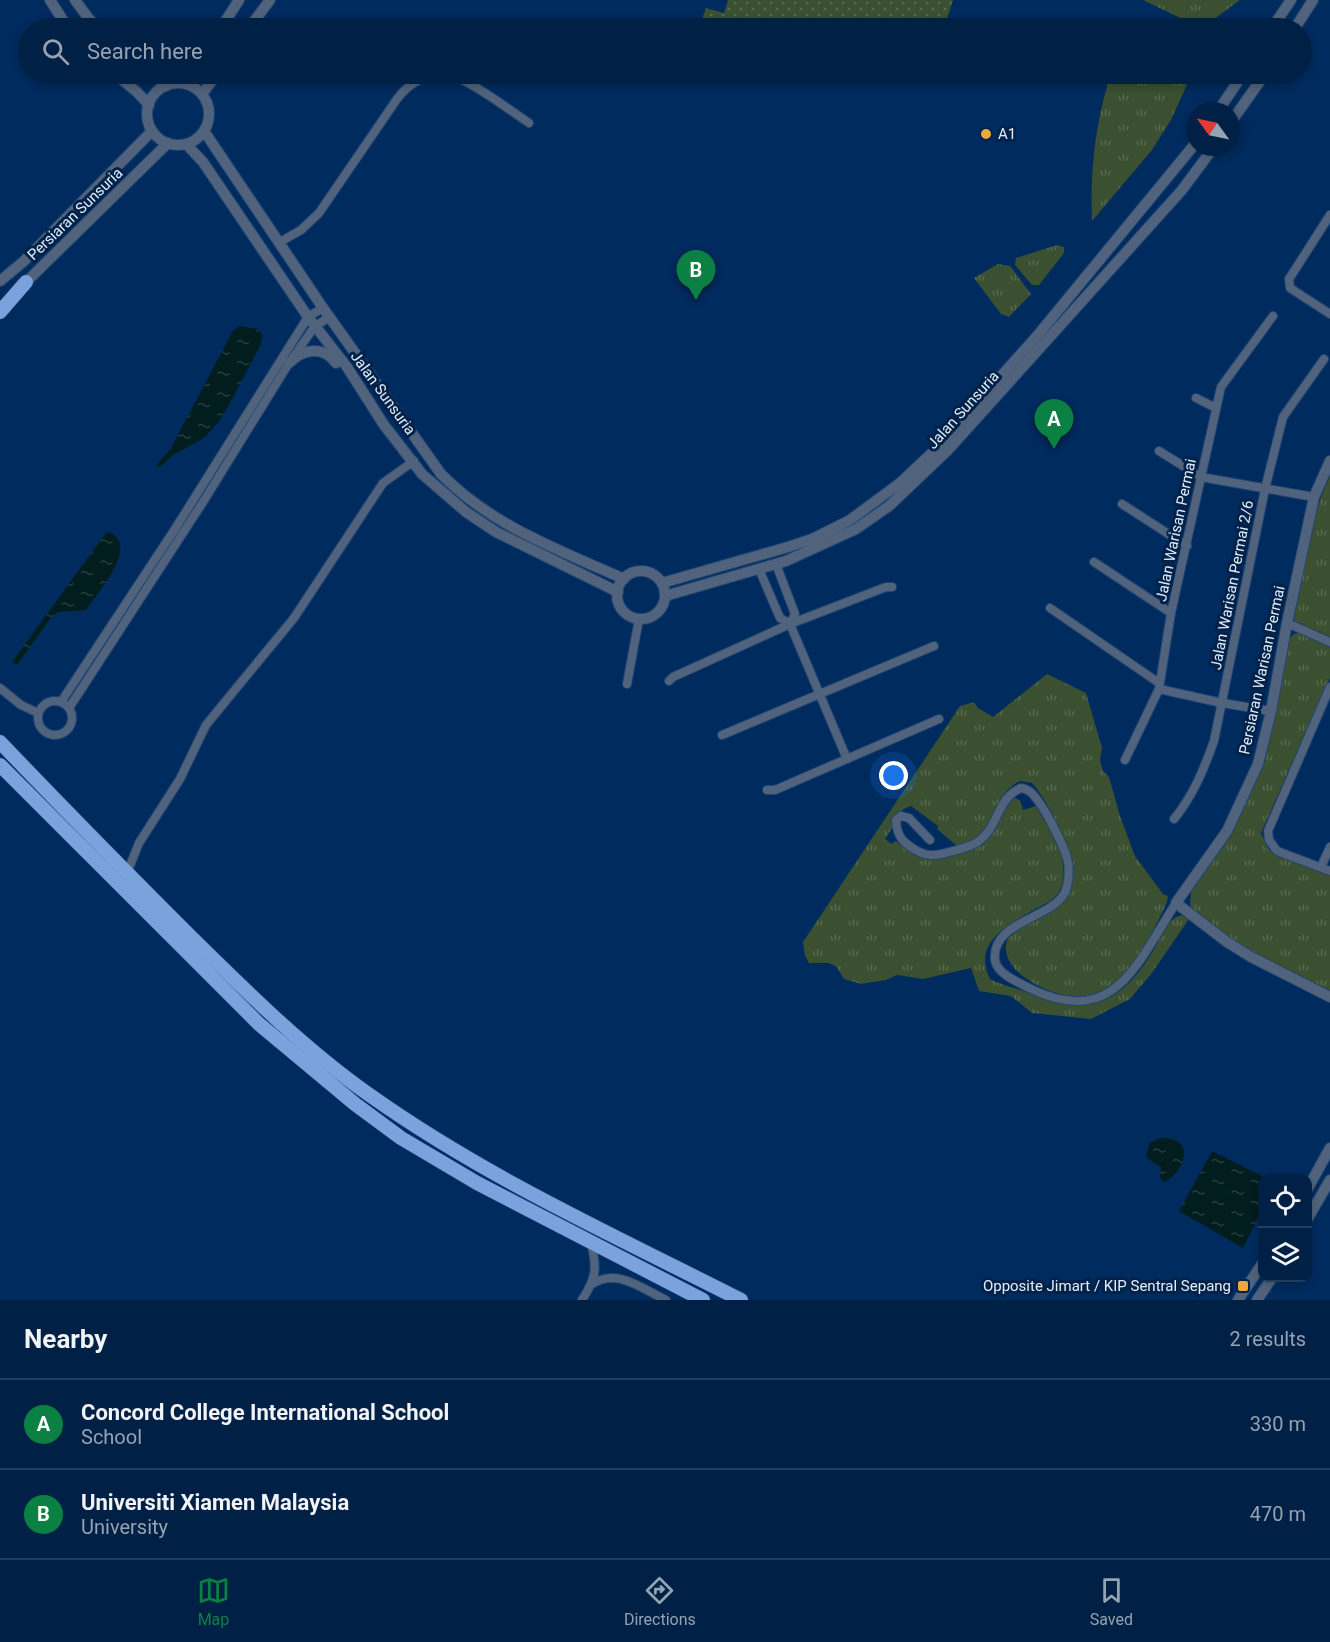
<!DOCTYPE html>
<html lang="en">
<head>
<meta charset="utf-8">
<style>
  body { margin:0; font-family:Roboto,sans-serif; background:#0e2d51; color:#f1f3f6 }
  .controls { position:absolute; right:18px; bottom:18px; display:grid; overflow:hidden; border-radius:12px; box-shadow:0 3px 9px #0003 }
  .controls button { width:54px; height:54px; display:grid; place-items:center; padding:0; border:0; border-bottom:2px solid #223e5f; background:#002046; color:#f1f3f6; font:30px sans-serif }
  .compass { position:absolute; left:1186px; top:102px; width:54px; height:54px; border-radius:50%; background:#002046; box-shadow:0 3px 9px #0003; rotate:303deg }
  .you { position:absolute; left:894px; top:776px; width:21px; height:21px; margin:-15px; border:4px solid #fff; border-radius:50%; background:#1a73e8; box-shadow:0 0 0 9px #1a73e833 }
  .badge { display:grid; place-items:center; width:39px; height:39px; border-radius:50%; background:#0b8043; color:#fff; font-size:20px; font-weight:700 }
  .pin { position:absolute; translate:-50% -50px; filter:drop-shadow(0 2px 3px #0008) }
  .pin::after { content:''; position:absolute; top:32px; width:21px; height:18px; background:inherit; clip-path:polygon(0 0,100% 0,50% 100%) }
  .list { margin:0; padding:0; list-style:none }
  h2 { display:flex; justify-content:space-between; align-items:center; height:78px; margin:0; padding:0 24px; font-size:26px }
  h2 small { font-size:20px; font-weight:400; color:#95a3b3 }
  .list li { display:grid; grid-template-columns:39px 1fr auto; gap:18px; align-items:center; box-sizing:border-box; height:90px; padding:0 24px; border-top:2px solid #223e5f }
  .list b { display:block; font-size:22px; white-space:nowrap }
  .list p { margin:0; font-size:20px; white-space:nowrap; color:#95a3b3 }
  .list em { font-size:20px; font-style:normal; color:#95a3b3 }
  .icon { flex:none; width:33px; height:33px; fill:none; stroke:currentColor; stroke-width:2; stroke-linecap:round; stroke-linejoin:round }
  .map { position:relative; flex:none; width:1330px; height:1300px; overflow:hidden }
  .search { position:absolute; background:#002046; box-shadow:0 3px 9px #0003; left:18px; right:18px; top:18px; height:66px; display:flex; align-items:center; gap:15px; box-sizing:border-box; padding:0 21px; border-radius:33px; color:#95a3b3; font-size:22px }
  .sheet { height:258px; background:#002046 }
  nav { display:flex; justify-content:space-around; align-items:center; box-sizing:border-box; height:84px; border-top:2px solid #223e5f; background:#002046; font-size:16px; color:#95a3b3 }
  nav a { display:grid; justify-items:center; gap:3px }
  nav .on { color:#0b8043 }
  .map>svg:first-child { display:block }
  .grass { fill:url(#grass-tufts) }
  .park { fill:url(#park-dots) }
  .water { fill:url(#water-ripples) }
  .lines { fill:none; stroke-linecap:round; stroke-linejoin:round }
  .minor-casing { stroke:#204674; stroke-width:10 }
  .tertiary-casing { stroke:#204674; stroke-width:12 }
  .trunk-casing { stroke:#204674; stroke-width:15 }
  .minor { stroke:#51637c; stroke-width:8 }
  .tertiary { stroke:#51637c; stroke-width:10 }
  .trunk { stroke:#7aa2dc; stroke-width:14 }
  .poi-dot { fill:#eba93a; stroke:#032249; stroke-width:2 }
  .labels { text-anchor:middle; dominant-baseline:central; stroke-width:6; stroke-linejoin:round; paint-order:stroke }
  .poi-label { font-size:15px; fill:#e3edfa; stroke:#032249; text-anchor:start }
  .street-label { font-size:15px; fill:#e3edfa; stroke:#032249 }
</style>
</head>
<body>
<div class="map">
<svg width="1330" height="1300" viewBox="0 0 1330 1300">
  <defs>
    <pattern id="grass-tufts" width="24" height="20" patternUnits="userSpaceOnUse" patternTransform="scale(1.5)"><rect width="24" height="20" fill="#3a5030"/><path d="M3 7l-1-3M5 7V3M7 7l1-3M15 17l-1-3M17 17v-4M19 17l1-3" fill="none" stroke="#566a4f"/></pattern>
    <pattern id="park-dots" width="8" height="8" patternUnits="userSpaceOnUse" patternTransform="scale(1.5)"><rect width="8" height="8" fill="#3a5030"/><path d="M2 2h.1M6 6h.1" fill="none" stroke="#566a4f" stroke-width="1.8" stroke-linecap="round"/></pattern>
    <pattern id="water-ripples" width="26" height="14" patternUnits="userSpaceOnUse" patternTransform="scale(1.5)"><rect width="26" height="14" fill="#011d1d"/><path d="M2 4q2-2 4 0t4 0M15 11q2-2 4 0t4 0" fill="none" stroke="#263e3f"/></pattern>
  </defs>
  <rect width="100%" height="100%" fill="#002b5e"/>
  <g class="grass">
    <polygon points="1143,0 1240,0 1213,20 1208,28 1201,28"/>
    <path d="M1111,74H1189L1190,78L1171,120L1152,150L1092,221C1090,170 1095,122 1111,74Z"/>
    <polygon points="1057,245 1064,247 1064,253 1039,285 1032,285 1015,265 1016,258"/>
    <polygon points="998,264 1010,266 1031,294 1009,317 1001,314 974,278"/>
    <path d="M1330,476V638L1297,624L1294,620V613C1303,570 1311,514 1330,476Z"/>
    <polygon points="1298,633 1330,647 1330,678 1261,833 1268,849 1330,876 1330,992 1268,964 1194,913 1190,904 1191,892 1232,834 1260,772 1289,639 1294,634"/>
    <path d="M1047,674L1086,693L1102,748L1100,760L1103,771L1109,777L1120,816L1135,856L1163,894L1168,896L1167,902C1155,928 1135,970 1111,986C1101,993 1088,997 1076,997C1051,996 994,971 1008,938L1070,889C1072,879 1075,870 1072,860C1066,840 1046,798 1032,783L1021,781C990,791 994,848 956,845L937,829L938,826L911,806C901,809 897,815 892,823L894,825L885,839L892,844L895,841C901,844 908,851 915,853C927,858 972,853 983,844C997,831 1002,811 1014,798L1020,800L1023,810L1036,806C1045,823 1062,845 1063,865C1064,873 1064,884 1059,892C1055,899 1045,904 1037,908C1011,923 971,942 990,979C1001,985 1016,988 1029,993C1091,1018 1124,1003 1157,944C1164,932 1168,917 1183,915L1189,919L1152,973L1130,999L1091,1019L1032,1013L1011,996L979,991L971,968L923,979L897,975L886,980L861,984L844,979L836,966L828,963H809L805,956L803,942L960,706L974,702L978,708L993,717Z"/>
  </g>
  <polygon class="park" points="728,0 953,0 944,28 699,28 706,8 724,13"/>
  <g class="water">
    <polygon points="239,326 258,329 262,335 261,344 229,405 217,424 204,438 173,455 159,468 156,466 171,448 226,344 232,332"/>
    <path d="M110,532C114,535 118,538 120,543C124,563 97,594 86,610L59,612L52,616L17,665L12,662L106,533Z"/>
    <path d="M1161,1138C1196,1137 1186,1170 1165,1182L1161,1180L1160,1177L1161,1167L1148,1159L1146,1155L1150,1143Z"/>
    <polygon points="1212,1151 1266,1178 1262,1178 1262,1210 1243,1248 1179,1211"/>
  </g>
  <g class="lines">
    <defs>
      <g id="minor">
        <polyline points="1330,215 1289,279 1290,288 1330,314"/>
        <path d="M280,242L301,230L319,213L397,99C408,84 425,74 444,74C464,75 511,111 529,123"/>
        <polyline points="1196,398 1216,408"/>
        <polyline points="1159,451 1201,477 1314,497"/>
        <polyline points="1122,504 1187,546"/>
        <polyline points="1094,562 1171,613"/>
        <polyline points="776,564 795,614 790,624"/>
        <polyline points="759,569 780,618 790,624 847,759"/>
        <polyline points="1050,608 1159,683"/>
        <polyline points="1287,623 1330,642"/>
        <polyline points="669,681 673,677 790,624 886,587 892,587"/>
        <polyline points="627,684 639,619"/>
        <polyline points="1330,687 1268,831 1269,840 1277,851 1330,871"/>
        <polyline points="0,688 21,705 38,713"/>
        <polyline points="1159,689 1222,703 1271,711"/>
        <circle cx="55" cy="718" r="17"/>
        <polyline points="61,702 175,529 308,317 323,308"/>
        <polyline points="69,708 203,502 289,363 315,326 330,317"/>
        <polyline points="722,735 934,646"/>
        <polyline points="1125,760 1159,689 1171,613 1221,387 1273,316"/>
        <polyline points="767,790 775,790 939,719"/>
        <path d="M1174,819C1193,796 1204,769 1214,741L1265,489L1283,417L1324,359"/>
        <path d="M930,840L909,818L901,816L896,820C897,835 901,841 914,849C926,857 935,856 949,852C959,849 971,847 979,841C999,826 997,798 1021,788C1022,788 1028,790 1029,791C1041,799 1063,844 1067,858C1070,868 1069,885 1064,894C1049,919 991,922 995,960C997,974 1018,982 1029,988C1115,1030 1137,963 1176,903"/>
        <polyline points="1321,867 1330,847"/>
        <polyline points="127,873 139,843 180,779 206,725 294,618 383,483 414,461"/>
        <path d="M592,1284C617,1268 641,1288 666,1300"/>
        <path d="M582,1300C597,1277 597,1268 591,1242"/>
      </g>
      <g id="tertiary">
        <polyline points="50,0 68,28"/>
        <polyline points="75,0 89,19 99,28"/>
        <polyline points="221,28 239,0"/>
        <polyline points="249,28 270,0"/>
        <polyline points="1272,28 1291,0"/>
        <polyline points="1295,28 1313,0"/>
        <polyline points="115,74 137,92 149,105"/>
        <polyline points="152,74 166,86"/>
        <polyline points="183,83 192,74"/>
        <circle cx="178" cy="114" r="31"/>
        <polyline points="202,94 217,74"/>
        <polyline points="1218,111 1243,74"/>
        <polyline points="1231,122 1265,74"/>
        <path d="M204,131L323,308L441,474C492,526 559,550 624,579"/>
        <polyline points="186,144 203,162 308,317 347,367 384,425 422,474 466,512 496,532 618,592"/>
        <polyline points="0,281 23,262 152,131"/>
        <polyline points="22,286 168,143"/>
        <path d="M289,363C303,349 323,345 336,363"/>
        <polyline points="1330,461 1314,497 1287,623 1271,711 1258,764 1227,831 1176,903 1227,942 1251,957 1330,997"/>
        <circle cx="641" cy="595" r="24"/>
        <polyline points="662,583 788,547 812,539 850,520 900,483 933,452 1037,336 1195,144"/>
        <polyline points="665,596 786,561 856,529 889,506 948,450 1182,190 1214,147"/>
        <polyline points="1308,1188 1330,1148"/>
        <polyline points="1308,1218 1330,1180"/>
        <polyline points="1238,1300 1262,1264"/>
        <polyline points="1257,1300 1272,1278"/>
      </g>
      <g id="trunk">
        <polyline points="0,312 26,282"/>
        <path d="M0,742C62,807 125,871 188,934C246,991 304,1049 371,1096C487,1178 615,1236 741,1300"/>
        <polyline points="0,765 259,1024 355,1104 401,1138 477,1183 703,1300"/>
      </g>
    </defs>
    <use href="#minor" class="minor-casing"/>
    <use href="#tertiary" class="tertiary-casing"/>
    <use href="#trunk" class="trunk-casing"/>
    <use href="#minor" class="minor"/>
    <use href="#tertiary" class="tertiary"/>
    <use href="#trunk" class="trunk"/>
  </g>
  <g class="poi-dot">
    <circle cx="986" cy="134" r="6"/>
    <rect x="1237" y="1280" width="12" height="12" rx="3"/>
  </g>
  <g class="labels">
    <g class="poi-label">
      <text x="998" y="134">A1</text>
      <text x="1231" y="1286" text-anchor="end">Opposite Jimart / KIP Sentral Sepang</text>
    </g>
    <g class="street-label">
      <text transform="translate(75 214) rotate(-44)">Persiaran Sunsuria</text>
      <text transform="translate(383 393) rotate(54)">Jalan Sunsuria</text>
      <text transform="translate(963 410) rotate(-48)">Jalan Sunsuria</text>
      <text transform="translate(1176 530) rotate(-78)">Jalan Warisan Permai</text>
      <text transform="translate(1232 585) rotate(-79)">Jalan Warisan Permai 2/6</text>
      <text transform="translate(1262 670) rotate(-78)">Persiaran Warisan Permai</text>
    </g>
  </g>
</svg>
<div class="controls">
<button><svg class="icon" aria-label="locate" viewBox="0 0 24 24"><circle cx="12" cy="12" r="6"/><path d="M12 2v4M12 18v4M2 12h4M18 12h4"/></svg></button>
<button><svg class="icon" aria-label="layers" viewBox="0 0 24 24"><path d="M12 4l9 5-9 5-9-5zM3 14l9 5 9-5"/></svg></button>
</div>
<svg class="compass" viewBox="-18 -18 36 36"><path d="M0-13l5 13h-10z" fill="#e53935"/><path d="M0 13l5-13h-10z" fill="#95a3b3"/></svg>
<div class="you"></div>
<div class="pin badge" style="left:1054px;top:449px">A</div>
<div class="pin badge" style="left:696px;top:300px">B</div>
<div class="search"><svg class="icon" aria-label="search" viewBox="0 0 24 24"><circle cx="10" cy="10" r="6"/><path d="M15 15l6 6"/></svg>Search here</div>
</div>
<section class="sheet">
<h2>Nearby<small>2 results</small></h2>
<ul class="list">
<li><span class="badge">A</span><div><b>Concord College International School</b><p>School</p></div><em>330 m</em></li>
<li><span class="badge">B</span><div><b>Universiti Xiamen Malaysia</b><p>University</p></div><em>470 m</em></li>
</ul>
</section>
<nav>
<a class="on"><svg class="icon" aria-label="map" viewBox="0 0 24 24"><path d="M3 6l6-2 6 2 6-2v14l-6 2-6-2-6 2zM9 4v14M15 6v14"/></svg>Map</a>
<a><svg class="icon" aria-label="directions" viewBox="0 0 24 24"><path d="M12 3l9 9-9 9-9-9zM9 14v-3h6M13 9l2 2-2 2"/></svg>Directions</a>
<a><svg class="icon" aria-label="saved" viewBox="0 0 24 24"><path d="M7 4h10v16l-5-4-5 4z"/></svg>Saved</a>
</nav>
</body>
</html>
